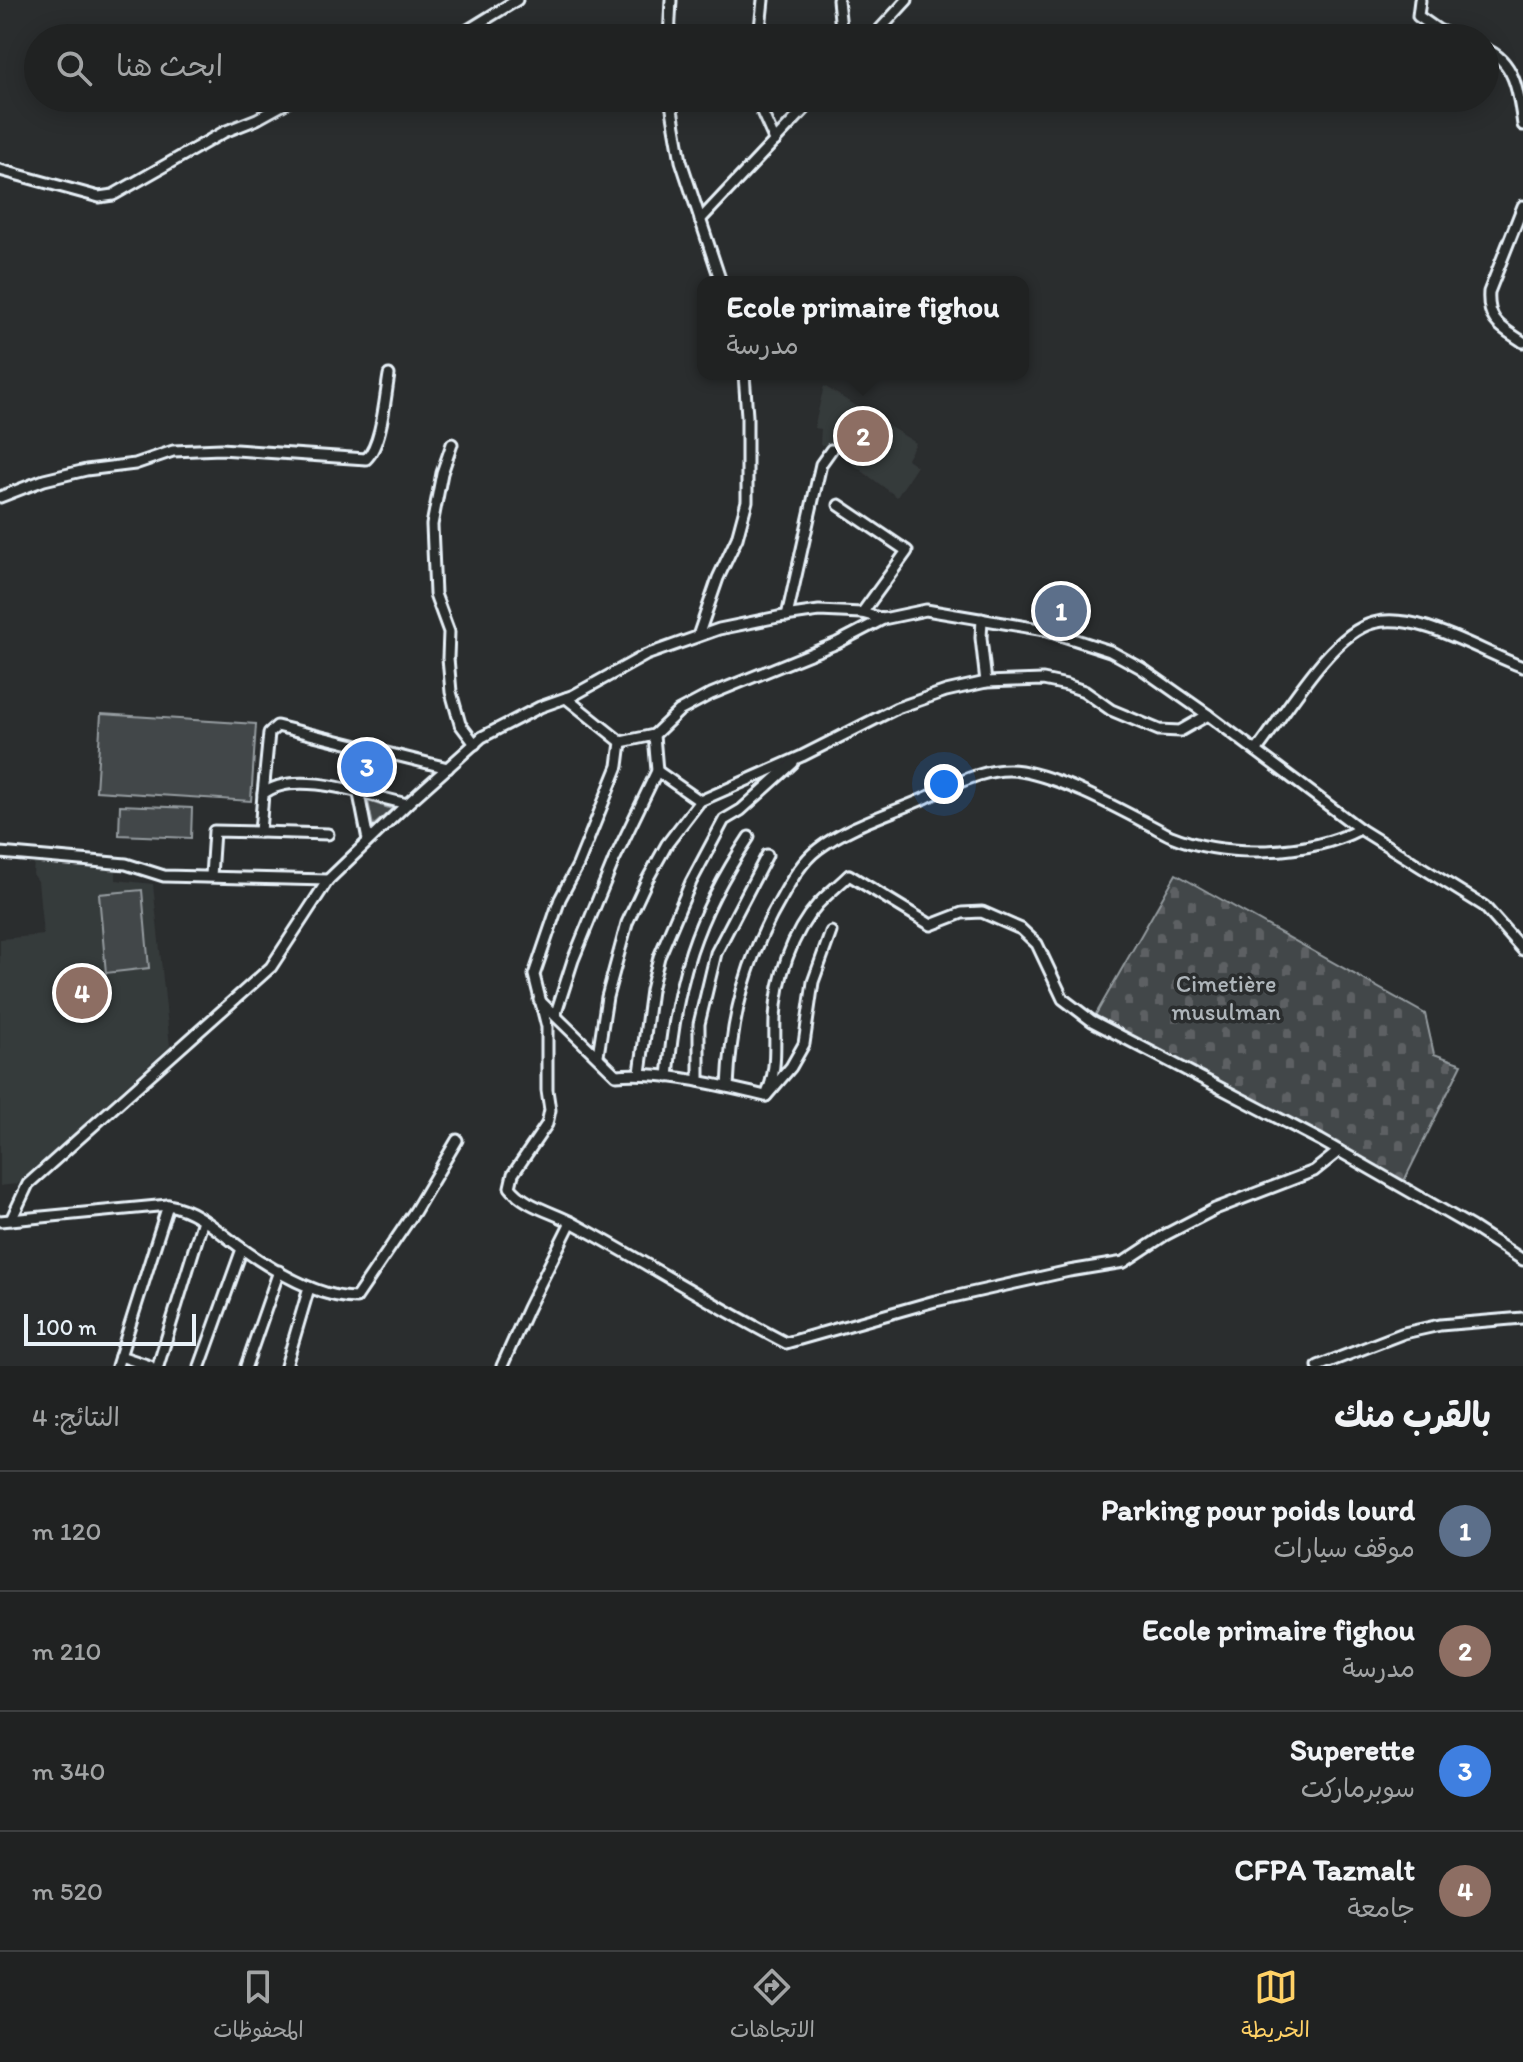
<!DOCTYPE html>
<html lang="ar">
<head>
<meta charset="utf-8">
<style>
  body { margin:0; font-family:Itim,"Playpen Sans Arabic",sans-serif; background:#2d2f2f; color:#f1f3f6; direction:rtl }
  .scale { position:absolute; left:24px; bottom:20px; width:172px; box-sizing:border-box; padding-left:8px; border:4px solid #e8f1f8; border-top:0; font-size:22px; line-height:28px; white-space:nowrap; color:#e8f1f8; -webkit-text-stroke:6px #2a2d2e; paint-order:stroke }
  .you { position:absolute; left:944px; top:784px; width:28px; height:28px; margin:-20px; border:6px solid #fff; border-radius:50%; background:#1a73e8; box-shadow:0 0 0 12px #1a73e833 }
  .badge { display:grid; place-items:center; width:52px; height:52px; border-radius:50%; background:#ffd166; color:#fff; font-size:26px; font-weight:700 }
  .pin { position:absolute; translate:-50% -50%; border:4px solid #fff; box-shadow:0 2px 8px #0006 }
  .popup { position:absolute; left:697px; top:276px; width:332px; height:104px; box-sizing:border-box; display:grid; place-content:center; border-radius:16px; background:#202222; filter:drop-shadow(0 2px 6px #0005); font-size:26px; white-space:nowrap; color:#a2a4a5 }
  .popup b { font-size:30px; color:#f1f3f6 }
  .popup::after { content:''; position:absolute; left:50%; top:100%; margin-left:-16px; border:16px solid transparent; border-top-color:#202222 }
  .list { margin:0; padding:0; list-style:none }
  h2 { display:flex; justify-content:space-between; align-items:center; height:104px; margin:0; padding:0 32px; font-size:34px }
  h2 small { font-size:26px; font-weight:400; color:#a2a4a5 }
  .list li { display:grid; grid-template-columns:52px 1fr auto; gap:24px; align-items:center; box-sizing:border-box; height:120px; padding:0 32px; border-top:2px solid #3d3f40 }
  .list b { display:block; font-size:30px; white-space:nowrap }
  .list p { margin:0; font-size:26px; white-space:nowrap; color:#a2a4a5 }
  .list em { font-size:26px; font-style:normal; color:#a2a4a5 }
  .icon { flex:none; width:44px; height:44px; fill:none; stroke:currentColor; stroke-width:2; stroke-linecap:round; stroke-linejoin:round }
  .map { position:relative; flex:none; width:1523px; height:1366px; overflow:hidden; direction:ltr }
  .search { position:absolute; background:#202222; box-shadow:0 4px 20px #0003; left:24px; right:24px; top:24px; height:88px; display:flex; align-items:center; gap:20px; box-sizing:border-box; padding:0 28px; border-radius:44px; color:#a2a4a5; font-size:30px }
  .sheet { height:584px; background:#202222 }
  nav { display:flex; justify-content:space-around; align-items:center; box-sizing:border-box; height:112px; border-top:2px solid #3d3f40; background:#202222; font-size:22px; color:#a2a4a5 }
  nav a { display:grid; justify-items:center; gap:4px }
  nav .on { color:#ffd166 }
  .map>svg:first-child { display:block }
  .built { fill:#363a3b }
  .grass { fill:#424648; stroke:#959ca0; stroke-width:2 }
  .cemetery { fill:url(#cemetery-stones); stroke:#959ca0; stroke-width:2 }
  .lines { fill:none; stroke-linecap:round; stroke-linejoin:round }
  .minor-casing { stroke:#e8f1f8; stroke-width:15 }
  .minor { stroke:#2a2d2e; stroke-width:9 }
  .labels { text-anchor:middle; dominant-baseline:central; stroke-width:7; stroke-linejoin:round; paint-order:stroke }
  .park-label { font-size:24px; fill:#aeb5ba; stroke:#2a2d2e }
</style>
</head>
<body>
<div class="map">
<svg width="1523" height="1366" viewBox="0 0 1523 1366">
  <defs>
    <pattern id="cemetery-stones" width="16" height="16" patternUnits="userSpaceOnUse" patternTransform="scale(2)"><rect width="16" height="16" fill="#424648"/><path d="M2 7V4a2 2 0 0 1 4 0v3zM10 15v-3a2 2 0 0 1 4 0v3z" fill="#5d6163"/></pattern>
  </defs>
  <rect width="100%" height="100%" fill="#2a2d2e"/>
  <filter id="ink" filterUnits="userSpaceOnUse"><feTurbulence type="fractalNoise" baseFrequency=".0125" numOctaves="2"/><feDisplacementMap in="SourceGraphic" scale="16" xChannelSelector="R" yChannelSelector="G"/><feConvolveMatrix kernelMatrix="1 2 1 2 8 2 1 2 1" color-interpolation-filters="sRGB"/></filter>
  <g filter="url(#ink)">
    <g class="built">
      <polygon points="824,386 916,443 907,459 917,466 897,497 827,445 820,445 821,429 814,428"/>
      <polygon points="34,862 116,871 116,880 153,884 170,1046 17,1184 0,1186 0,939 43,935 38,881 33,874"/>
    </g>
    <g class="grass">
      <polygon points="101,714 256,724 251,801 96,791"/>
      <polygon points="368,801 392,809 373,826"/>
      <polygon points="120,805 192,808 191,838 119,835"/>
      <polygon points="142,890 149,968 106,973 99,894"/>
    </g>
    <polygon class="cemetery" points="1176,874 1425,1014 1434,1054 1462,1064 1404,1181 1092,1021"/>
    <g class="lines">
      <defs>
        <g id="minor">
          <polyline points="838,0 842,38"/>
          <polyline points="1420,0 1418,16 1438,30 1458,38"/>
          <polyline points="455,38 517,0"/>
          <polyline points="669,38 671,0"/>
          <polyline points="759,38 763,0"/>
          <polyline points="872,38 907,0"/>
          <path d="M1485,49C1516,61 1519,96 1523,125"/>
          <polyline points="670,98 681,161 721,282"/>
          <polyline points="759,98 762,112 775,141"/>
          <polyline points="0,170 99,197 113,195 224,132 257,119 295,98"/>
          <path d="M1523,206L1489,292C1487,322 1501,327 1523,342"/>
          <polyline points="700,220 815,98"/>
          <polyline points="452,444 442,473 432,525 435,594 449,632 448,658 451,692 460,724 475,744"/>
          <path d="M0,497L44,480L86,470L135,464L173,451L221,449L366,459C382,445 385,397 389,375"/>
          <polyline points="839,505 907,551 862,613"/>
          <polyline points="787,616 821,464 831,450"/>
          <polyline points="982,619 981,638 986,682"/>
          <polyline points="698,636 718,578 737,538 747,501 747,416 744,374"/>
          <polyline points="566,698 621,742"/>
          <path d="M621,742L618,766L578,865L560,899L534,975L547,1027V1090L550,1110L547,1124L513,1174L510,1187C524,1206 553,1212 573,1223C645,1262 714,1306 786,1343L935,1301L1069,1271L1124,1262L1165,1235L1215,1209L1314,1171L1339,1151"/>
          <polyline points="621,742 654,735"/>
          <path d="M1256,751C1284,716 1330,634 1373,623C1391,618 1410,622 1427,627C1460,637 1491,655 1523,667"/>
          <polyline points="657,771 700,801"/>
          <polyline points="263,794 269,733 277,726 448,768"/>
          <polyline points="359,794 368,840"/>
          <path d="M328,834L260,832L263,794C294,768 370,796 407,804"/>
          <polyline points="0,853 126,864 164,876 328,880 407,804 482,737 540,707 574,695 646,655 719,629 778,617 819,611 862,613 883,619 926,610 1045,630 1110,651 1141,668 1208,715 1360,829 1484,906 1523,950"/>
          <polyline points="211,876 214,831 260,832"/>
          <path d="M831,932L813,982L804,1044L791,1067L766,1096C778,1070 774,1046 775,1018C777,979 791,934 818,904C827,894 839,885 849,875L931,925L962,913L982,912L1021,929L1037,944L1063,999L1092,1021L1320,1140L1472,1227L1523,1260"/>
          <path d="M539,1000L616,1075C666,1071 717,1085 766,1096"/>
          <polyline points="556,1013 573,960 614,860 657,771 654,735 679,711 711,694 837,643 883,619"/>
          <polyline points="598,1055 607,997 627,923 647,880 667,844 700,801 802,756 897,708 946,691 986,682 1043,680 1067,685 1084,691 1111,710 1159,730 1180,731 1208,715"/>
          <polyline points="640,1073 651,990 659,957 691,882 724,820 741,810 793,763"/>
          <path d="M668,1077C676,981 695,918 749,837"/>
          <polyline points="699,1081 699,1024 716,953 767,855"/>
          <path d="M728,1087C731,1017 746,958 782,897C792,879 802,861 818,849C848,826 889,814 923,799C952,786 987,765 1021,771C1060,778 1108,803 1144,822C1153,826 1162,832 1171,836C1225,858 1309,856 1360,829"/>
          <polyline points="11,1220 28,1184 271,967 328,880"/>
          <path d="M0,1221L168,1205C194,1209 216,1229 237,1245C269,1268 316,1298 356,1298L415,1211L457,1140"/>
          <polyline points="120,1356 150,1366"/>
          <polyline points="117,1366 168,1205"/>
          <polyline points="158,1366 203,1220"/>
          <polyline points="200,1366 242,1249"/>
          <polyline points="246,1366 279,1271"/>
          <polyline points="286,1366 309,1288"/>
          <polyline points="502,1366 528,1308 571,1222"/>
          <polyline points="1318,1366 1404,1333 1440,1325 1523,1318"/>
        </g>
      </defs>
      <use href="#minor" class="minor-casing"/>
      <use href="#minor" class="minor"/>
    </g>
  </g>
  <g class="labels">
    <g class="park-label">
      <text x="1226" y="983">Cimetière<tspan x="1226" dy="28">musulman</tspan></text>
    </g>
  </g>
</svg>
<div class="scale">100 m</div>
<div class="you"></div>
<div class="pin badge" style="left:1061px;top:611px;background:#5c6f8a">1</div>
<div class="pin badge" style="left:863px;top:436px;background:#8d6e63">2</div>
<div class="popup"><b>Ecole primaire fighou</b>مدرسة</div>
<div class="pin badge" style="left:367px;top:767px;background:#3f7fe0">3</div>
<div class="pin badge" style="left:82px;top:993px;background:#8d6e63">4</div>
<div class="search"><svg class="icon" aria-label="search" viewBox="0 0 24 24"><circle cx="10" cy="10" r="6"/><path d="M15 15l6 6"/></svg>ابحث هنا</div>
</div>
<section class="sheet">
<h2>بالقرب منك<small>النتائج: 4</small></h2>
<ul class="list">
<li><span class="badge" style="background:#5c6f8a">1</span><div><b>Parking pour poids lourd</b><p>موقف سيارات</p></div><em>120 m</em></li>
<li><span class="badge" style="background:#8d6e63">2</span><div><b>Ecole primaire fighou</b><p>مدرسة</p></div><em>210 m</em></li>
<li><span class="badge" style="background:#3f7fe0">3</span><div><b>Superette</b><p>سوبرماركت</p></div><em>340 m</em></li>
<li><span class="badge" style="background:#8d6e63">4</span><div><b>CFPA Tazmalt</b><p>جامعة</p></div><em>520 m</em></li>
</ul>
</section>
<nav>
<a class="on"><svg class="icon" aria-label="map" viewBox="0 0 24 24"><path d="M3 6l6-2 6 2 6-2v14l-6 2-6-2-6 2zM9 4v14M15 6v14"/></svg>الخريطة</a>
<a><svg class="icon" aria-label="directions" viewBox="0 0 24 24"><path d="M12 3l9 9-9 9-9-9zM9 14v-3h6M13 9l2 2-2 2"/></svg>الاتجاهات</a>
<a><svg class="icon" aria-label="saved" viewBox="0 0 24 24"><path d="M7 4h10v16l-5-4-5 4z"/></svg>المحفوظات</a>
</nav>
</body>
</html>
